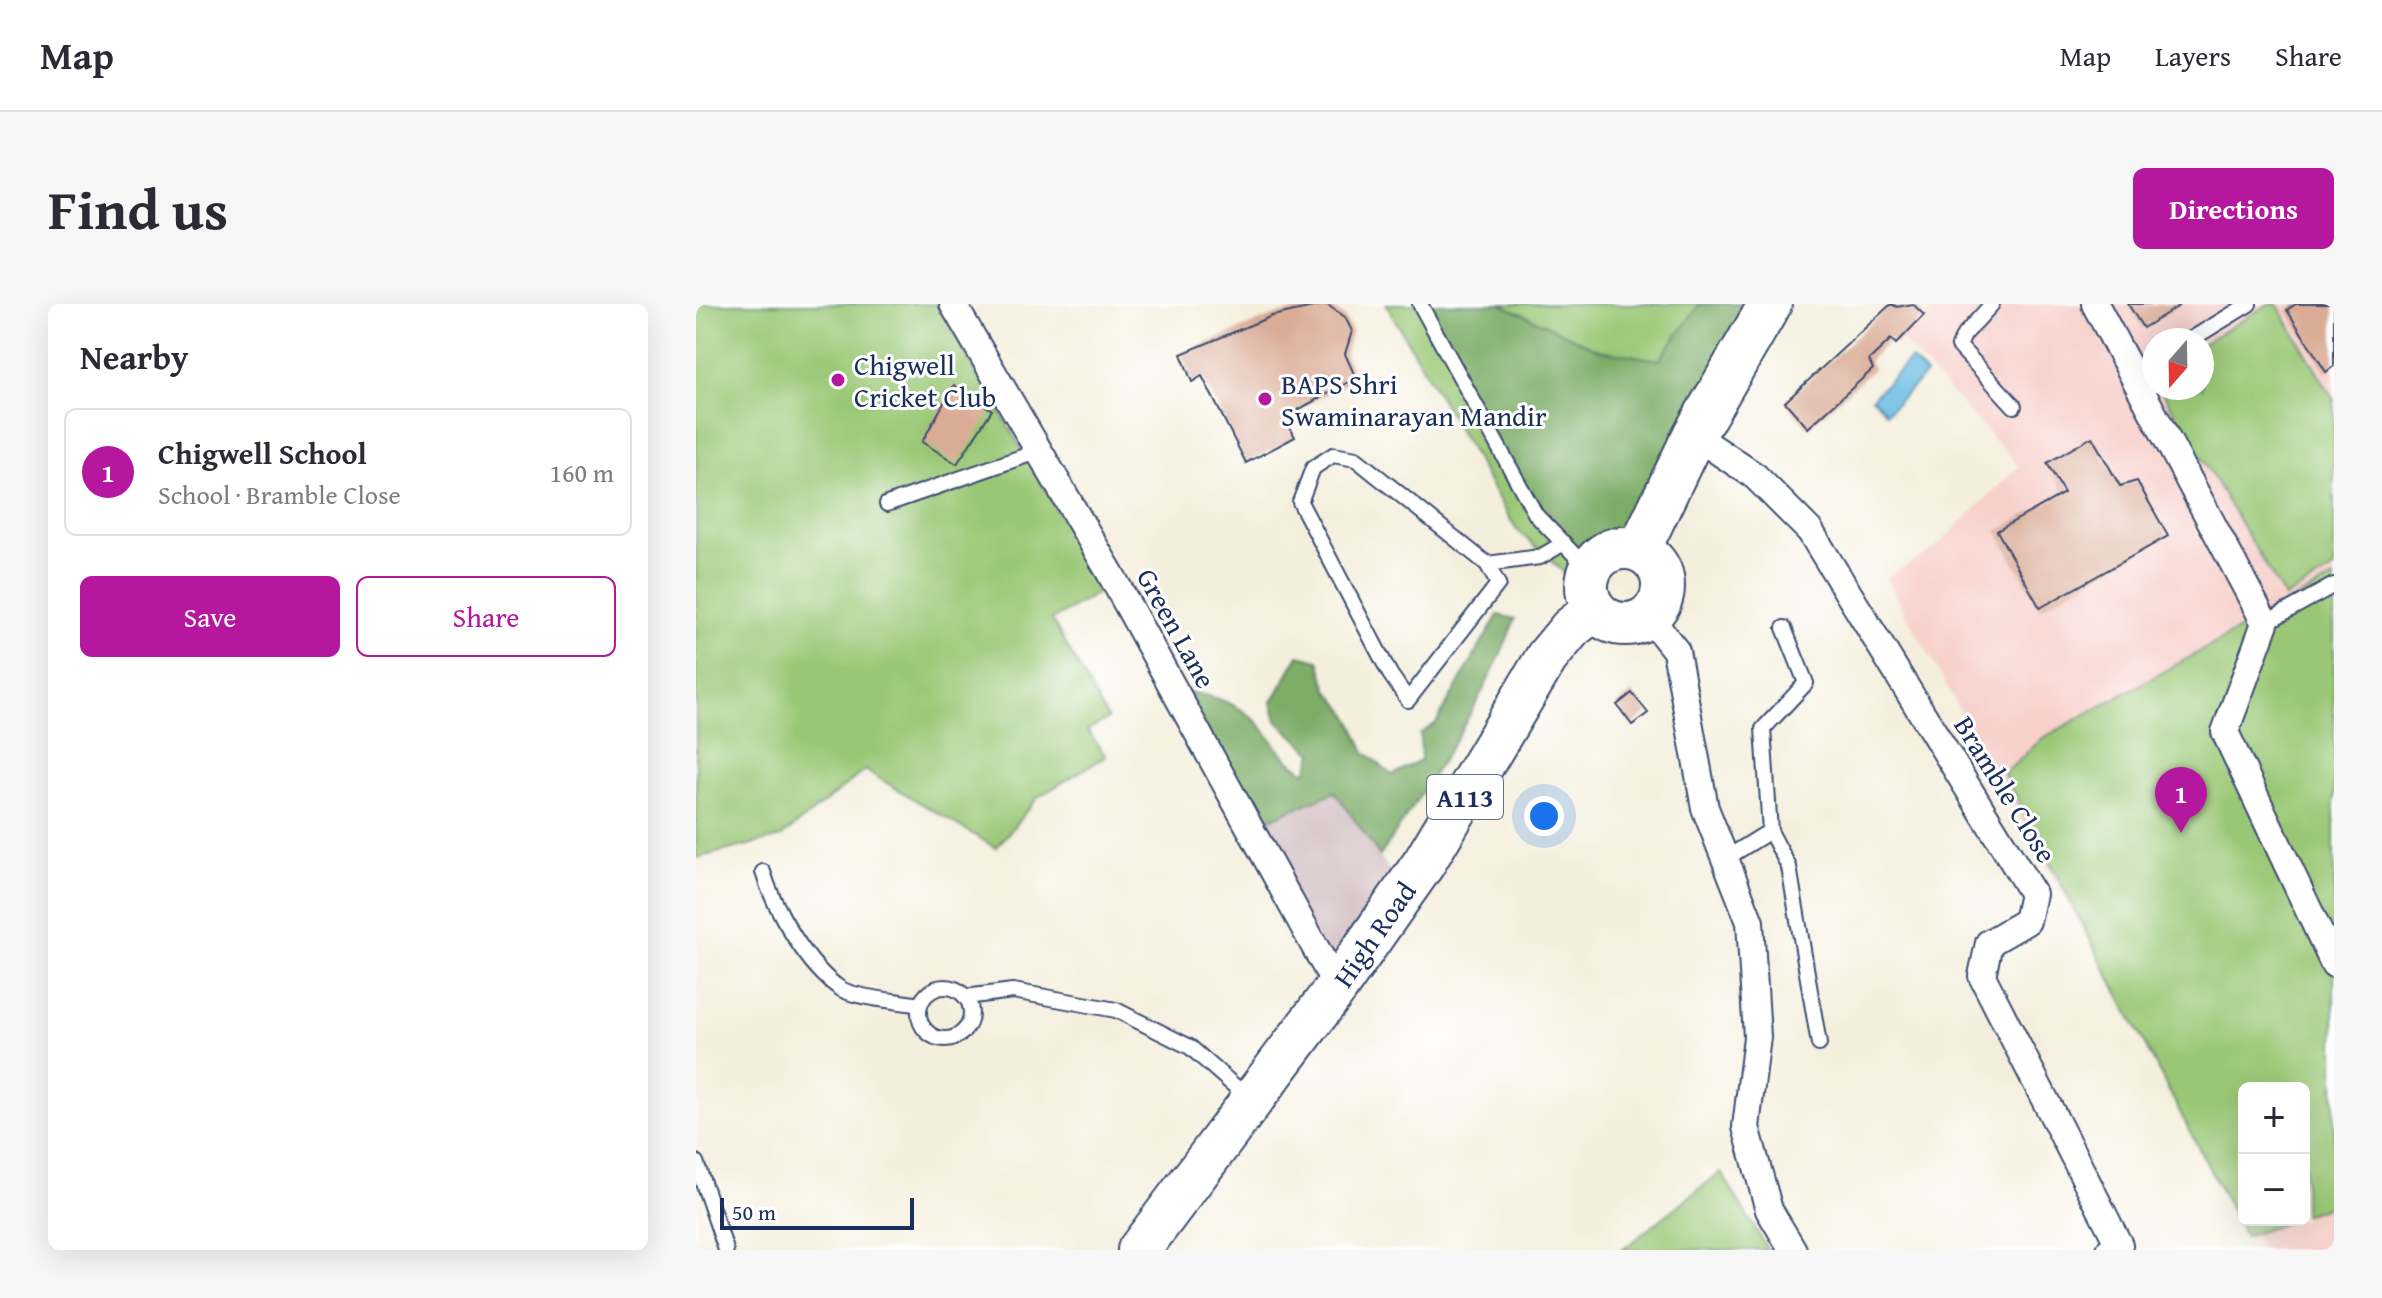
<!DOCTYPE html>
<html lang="en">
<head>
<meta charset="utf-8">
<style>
  body { margin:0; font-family:"Gentium Book Plus",serif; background:#f7f7f7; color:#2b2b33 }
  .controls { position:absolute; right:24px; bottom:24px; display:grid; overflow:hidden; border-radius:12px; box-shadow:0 8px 32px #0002 }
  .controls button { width:72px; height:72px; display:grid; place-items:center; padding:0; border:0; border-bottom:2px solid #e1e1e2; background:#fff; color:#2b2b33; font:40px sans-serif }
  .compass { position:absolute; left:1446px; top:24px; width:72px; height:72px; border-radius:50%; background:#fff; box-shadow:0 8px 32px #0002; rotate:200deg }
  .scale { position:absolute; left:24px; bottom:20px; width:194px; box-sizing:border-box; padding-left:8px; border:4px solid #1b2f5e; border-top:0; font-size:22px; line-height:28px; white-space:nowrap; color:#1b2f5e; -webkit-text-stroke:6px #fff; paint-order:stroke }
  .you { position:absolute; left:848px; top:512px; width:28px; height:28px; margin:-20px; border:6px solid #fff; border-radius:50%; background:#1a73e8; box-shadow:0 0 0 12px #1a73e833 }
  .badge { display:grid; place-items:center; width:52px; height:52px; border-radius:50%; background:#b5179e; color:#fff; font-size:26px; font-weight:700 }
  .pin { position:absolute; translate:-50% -66px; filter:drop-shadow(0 2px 4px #0008) }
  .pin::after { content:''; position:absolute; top:42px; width:28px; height:24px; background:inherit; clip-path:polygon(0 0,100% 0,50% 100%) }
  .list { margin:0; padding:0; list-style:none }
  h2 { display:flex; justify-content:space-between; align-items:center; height:104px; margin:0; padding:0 32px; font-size:34px }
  h2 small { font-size:26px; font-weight:400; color:#7c7c81 }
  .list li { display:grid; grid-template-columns:52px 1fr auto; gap:24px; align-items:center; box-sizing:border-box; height:128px; margin:0 16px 16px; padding:0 16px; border:2px solid #e1e1e2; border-radius:12px }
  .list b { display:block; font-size:30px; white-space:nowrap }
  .list p { margin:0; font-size:26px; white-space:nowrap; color:#7c7c81 }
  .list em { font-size:26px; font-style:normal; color:#7c7c81 }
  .actions { display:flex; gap:16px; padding:24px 32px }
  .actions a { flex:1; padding:18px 0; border:2px solid #b5179e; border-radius:12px; text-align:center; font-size:28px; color:#b5179e }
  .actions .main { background:#b5179e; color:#fff }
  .map { position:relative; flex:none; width:1638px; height:946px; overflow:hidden; border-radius:12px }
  header { display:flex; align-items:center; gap:48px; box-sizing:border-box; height:112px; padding:0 40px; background:#fff; border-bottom:2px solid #e1e1e2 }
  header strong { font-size:38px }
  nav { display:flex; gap:44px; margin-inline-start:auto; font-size:28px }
  .intro { display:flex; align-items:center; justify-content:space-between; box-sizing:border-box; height:192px; padding:0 48px }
  h1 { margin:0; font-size:56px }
  .button { padding:20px 36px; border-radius:12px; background:#b5179e; color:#fff; font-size:28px; font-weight:700 }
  main { display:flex; gap:48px; padding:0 48px }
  aside { flex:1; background:#fff; border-radius:12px; box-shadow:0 8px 32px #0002 }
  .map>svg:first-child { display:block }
  .built { fill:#f7d0cb; fill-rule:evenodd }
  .industrial { fill:#d2bec2 }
  .green { fill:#9ac775; stroke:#5a7b6a; stroke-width:2 }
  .forest { fill:#7bac66; stroke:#4b6e62; stroke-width:2 }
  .water { fill:#65bae1; stroke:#4074a0; stroke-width:2 }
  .building { fill:#daac96 }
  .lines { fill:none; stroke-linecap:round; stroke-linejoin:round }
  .service-casing { stroke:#3c4c71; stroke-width:18 }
  .minor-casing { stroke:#3c4c71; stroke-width:30 }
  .primary-casing { stroke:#3c4c71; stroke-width:46 }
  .service { stroke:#fff; stroke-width:14 }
  .minor { stroke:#fff; stroke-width:26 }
  .primary { stroke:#fff; stroke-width:42 }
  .poi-dot { fill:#b5179e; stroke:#fff; stroke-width:3 }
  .labels { text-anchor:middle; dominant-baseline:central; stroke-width:6; stroke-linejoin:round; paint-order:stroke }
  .shield { fill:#fff; stroke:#5f6d8e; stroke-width:2 }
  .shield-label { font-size:26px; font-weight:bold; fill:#1b2f5e }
  .poi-label { font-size:28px; fill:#1b2f5e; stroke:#fff; text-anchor:start }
  .street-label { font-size:28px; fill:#1b2f5e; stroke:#fff }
</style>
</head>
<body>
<header>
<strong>Map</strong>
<nav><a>Map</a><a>Layers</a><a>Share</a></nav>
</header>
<div class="intro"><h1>Find us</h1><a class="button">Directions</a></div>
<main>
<aside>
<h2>Nearby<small></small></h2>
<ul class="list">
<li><span class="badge">1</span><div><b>Chigwell School</b><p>School · Bramble Close</p></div><em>160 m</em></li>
</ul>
<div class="actions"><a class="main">Save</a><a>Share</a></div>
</aside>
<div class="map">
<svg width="1638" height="946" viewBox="0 0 1638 946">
  <rect width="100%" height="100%" fill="#fff"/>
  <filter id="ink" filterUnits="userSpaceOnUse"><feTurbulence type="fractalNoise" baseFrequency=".0125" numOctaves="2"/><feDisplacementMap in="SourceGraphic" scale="16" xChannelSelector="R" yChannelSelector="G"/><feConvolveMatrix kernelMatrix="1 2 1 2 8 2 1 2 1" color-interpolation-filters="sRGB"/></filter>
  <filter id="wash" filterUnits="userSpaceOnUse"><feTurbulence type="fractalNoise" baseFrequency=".006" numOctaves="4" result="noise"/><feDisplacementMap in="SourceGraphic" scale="32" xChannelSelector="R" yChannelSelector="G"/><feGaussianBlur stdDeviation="1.8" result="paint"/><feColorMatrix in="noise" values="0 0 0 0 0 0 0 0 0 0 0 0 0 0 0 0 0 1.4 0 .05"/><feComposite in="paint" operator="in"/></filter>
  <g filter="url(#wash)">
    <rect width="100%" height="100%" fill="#f4efdd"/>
    <path class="built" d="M1243,0H1638V946H1566L1549,916H1608V784H1548V914L1190,274L1239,244L1323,162L1204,34ZM1458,36H1506V84H1458Z"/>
    <polygon class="industrial" points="639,488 698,573 634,658 561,520"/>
    <g class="green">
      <polygon points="0,0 240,0 340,169 405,287 356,316 412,415 391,426 410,452 341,494 300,544 169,466 85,533 0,554"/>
      <polygon points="690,0 1078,0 890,245 874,274 820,225"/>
      <polygon points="1573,0 1581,0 1638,96 1638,265 1589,294 1464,84 1506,84 1506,40"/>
      <polygon points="1638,274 1638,900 1608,911 1608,784 1548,784 1548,916 1596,916 1549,933 1308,470 1347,434"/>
      <polygon points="1025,868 1072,946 926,946"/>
    </g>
    <g class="forest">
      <polygon points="724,0 805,0 903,46 963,56 1004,0 1074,0 943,246 899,256 868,239 840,211"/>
      <path d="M802,311L819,315C787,401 734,476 684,552L639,488L561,520L490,388C513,390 540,399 558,415C580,436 579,449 610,468L617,449L581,417L576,398L603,351L623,356L632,386L652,410L669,448L696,471L725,456L724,430L740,419Z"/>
    </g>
    <polygon class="water" points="1215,55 1230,70 1191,109 1176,94"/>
    <g id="blocks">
      <g class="building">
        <polygon points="630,0 649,13 656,27 649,50 660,74 589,113 599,133 550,159 506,72 496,78 485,50 576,12"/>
        <polygon points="1195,0 1201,3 1217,0 1228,11 1200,40 1195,35 1173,56 1177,65 1112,124 1089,98"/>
        <polygon points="1432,0 1486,0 1447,24"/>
        <polygon points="1600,0 1638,0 1638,62 1630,68 1591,6"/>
        <polygon points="258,81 296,106 261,160 226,138"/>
        <polygon points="1396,133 1424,182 1441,177 1472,232 1344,304 1301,227 1368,189 1351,159"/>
        <polygon points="936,389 952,409 936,421 921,401"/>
      </g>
    </g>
  </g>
  <g filter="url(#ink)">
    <use href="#blocks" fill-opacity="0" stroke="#3c4c71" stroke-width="2"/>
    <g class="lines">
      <defs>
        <g id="service">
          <polyline points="724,0 840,211 893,266"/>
          <polyline points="1296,0 1268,31 1263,42 1318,102"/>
          <polyline points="1494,36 1553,0"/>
          <polyline points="1437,70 1458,57"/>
          <polyline points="191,200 343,147"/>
          <polyline points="791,260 660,155 637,151 617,164 604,198 694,370 712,396 802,280 791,260 844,253 868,239"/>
          <polyline points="1569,319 1638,281"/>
          <polyline points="1074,527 1093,563 1123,740"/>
          <polyline points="1029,555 1074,527 1067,425 1110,379 1088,324"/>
          <path d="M67,568C78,604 112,664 145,685C159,694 205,697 223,701"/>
          <circle cx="249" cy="709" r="26"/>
          <polyline points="269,693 317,687 420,706 494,743 551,793"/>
          <polyline points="0,858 30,946"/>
        </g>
        <g id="minor">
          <polyline points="257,0 413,267 641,683"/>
          <polyline points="1399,0 1569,319 1529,428 1638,660"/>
          <polyline points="998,131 1059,172 1114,227 1337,590 1331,617 1293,639 1286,672 1423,941 1414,946"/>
          <polyline points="953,313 980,347 1009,504 1054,618 1061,733 1050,823 1073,906 1097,946"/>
        </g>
        <g id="primary">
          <circle cx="929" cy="282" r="38"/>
          <polyline points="943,246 998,131 1074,0"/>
          <polyline points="443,946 641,683 728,559 851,353 875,324 898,306"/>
        </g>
      </defs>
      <use href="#service" class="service-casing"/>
      <use href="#minor" class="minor-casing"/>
      <use href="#primary" class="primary-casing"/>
      <use href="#service" class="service"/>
      <use href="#minor" class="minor"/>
      <use href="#primary" class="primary"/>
    </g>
  </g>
  <g class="poi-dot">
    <circle cx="142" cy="76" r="8"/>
    <circle cx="569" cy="95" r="8"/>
  </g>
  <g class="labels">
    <rect class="shield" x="731" y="471" width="76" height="44" rx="6"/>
    <g class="shield-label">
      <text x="769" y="493">A113</text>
    </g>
    <g class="poi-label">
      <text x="158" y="60">Chigwell<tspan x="158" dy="32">Cricket Club</tspan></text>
      <text x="585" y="79">BAPS Shri<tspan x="585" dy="32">Swaminarayan Mandir</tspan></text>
    </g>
    <g class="street-label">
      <text transform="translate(481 324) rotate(61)">Green Lane</text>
      <text transform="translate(1310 485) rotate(58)">Bramble Close</text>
      <text transform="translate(678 630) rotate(-55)">High Road</text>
    </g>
  </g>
</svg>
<div class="controls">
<button>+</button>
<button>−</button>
</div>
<svg class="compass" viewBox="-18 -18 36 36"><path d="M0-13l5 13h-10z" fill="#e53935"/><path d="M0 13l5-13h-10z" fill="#7c7c81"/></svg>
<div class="scale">50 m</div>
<div class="you"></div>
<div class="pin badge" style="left:1485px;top:529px">1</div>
</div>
</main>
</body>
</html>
